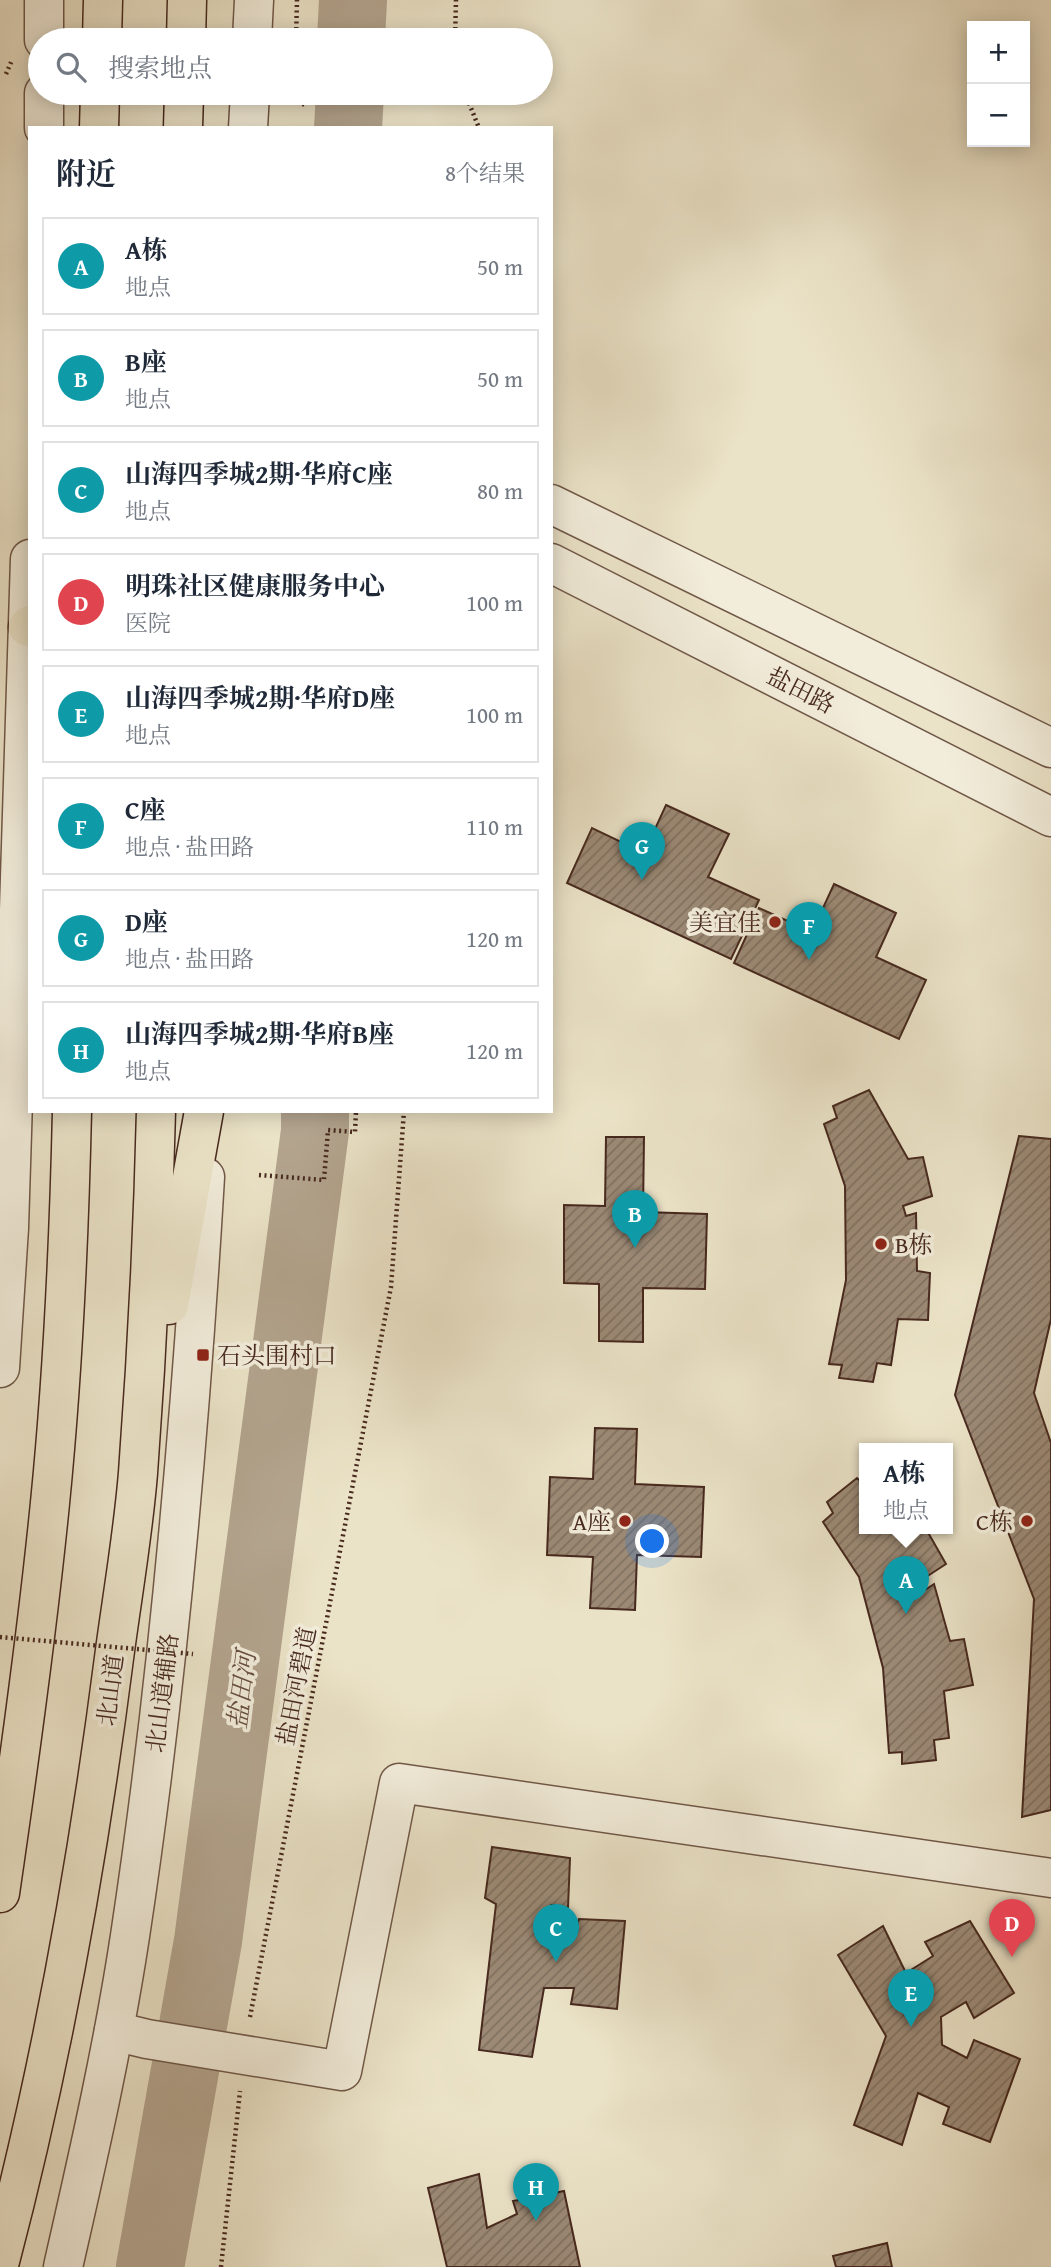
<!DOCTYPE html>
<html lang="zh">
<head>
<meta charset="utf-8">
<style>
  body { margin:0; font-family:"Gentium Book Plus","Noto Serif SC",serif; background:#f6f6f7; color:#1f2937 }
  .controls { position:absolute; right:21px; top:21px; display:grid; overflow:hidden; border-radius:0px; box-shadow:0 4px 18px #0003 }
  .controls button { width:63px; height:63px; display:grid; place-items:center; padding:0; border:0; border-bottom:2px solid #e0e1e3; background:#fff; color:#1f2937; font:35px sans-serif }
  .you { position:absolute; left:653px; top:1542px; width:24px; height:24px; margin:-18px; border:5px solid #fff; border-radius:50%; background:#1a73e8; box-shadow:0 0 0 10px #1a73e833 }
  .badge { display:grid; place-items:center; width:46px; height:46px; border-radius:50%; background:#8f2418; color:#fff; font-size:23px; font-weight:700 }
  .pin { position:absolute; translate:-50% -58px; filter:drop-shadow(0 2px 4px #0008) }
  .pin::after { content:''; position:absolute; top:37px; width:24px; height:21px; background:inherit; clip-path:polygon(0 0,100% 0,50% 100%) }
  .popup { position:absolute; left:859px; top:1443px; width:94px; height:91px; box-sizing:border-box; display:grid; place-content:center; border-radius:0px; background:#fff; filter:drop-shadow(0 2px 5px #0005); font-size:23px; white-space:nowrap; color:#747a83 }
  .popup b { font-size:26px; color:#1f2937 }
  .popup::after { content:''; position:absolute; left:50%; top:100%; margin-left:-14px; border:14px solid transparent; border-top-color:#fff }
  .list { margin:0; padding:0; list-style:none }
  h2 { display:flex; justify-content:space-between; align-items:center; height:91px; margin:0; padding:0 28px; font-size:30px }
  h2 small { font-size:23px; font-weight:400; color:#747a83 }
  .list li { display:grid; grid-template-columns:46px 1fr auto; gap:21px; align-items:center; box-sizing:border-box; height:98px; margin:0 14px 14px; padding:0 14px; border:2px solid #e0e1e3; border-radius:0px }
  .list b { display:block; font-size:26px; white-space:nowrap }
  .list p { margin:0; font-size:23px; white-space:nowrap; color:#747a83 }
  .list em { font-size:23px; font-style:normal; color:#747a83 }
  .icon { flex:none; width:38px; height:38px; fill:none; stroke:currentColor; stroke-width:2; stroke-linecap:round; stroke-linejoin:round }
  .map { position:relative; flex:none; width:1051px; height:2267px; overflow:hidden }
  .search { position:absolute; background:#fff; box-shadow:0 4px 18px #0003; left:28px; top:28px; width:525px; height:77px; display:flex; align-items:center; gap:18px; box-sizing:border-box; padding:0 24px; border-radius:38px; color:#747a83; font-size:26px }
  .panel { position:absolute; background:#fff; box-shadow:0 4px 18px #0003; left:28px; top:126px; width:525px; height:987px; border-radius:0px }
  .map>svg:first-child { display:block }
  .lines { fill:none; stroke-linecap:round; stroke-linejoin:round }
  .river { stroke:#b3a48e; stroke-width:68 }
  .building { fill:url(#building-hatch); stroke:#47291e; stroke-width:2 }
  .minor-casing { stroke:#705848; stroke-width:41 }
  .major-casing { stroke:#47291e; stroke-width:41 }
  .path { stroke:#47291e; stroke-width:4.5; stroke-dasharray:2 3.5; stroke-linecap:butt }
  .minor { stroke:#f2eddb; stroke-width:38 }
  .major { stroke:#ebe3c8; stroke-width:38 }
  .path-bridge { stroke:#47291e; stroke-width:4.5; stroke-dasharray:2 3.5; stroke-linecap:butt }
  .poi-dot { fill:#8f2418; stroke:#f2eddb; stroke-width:2.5 }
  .labels { text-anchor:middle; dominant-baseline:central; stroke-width:7; stroke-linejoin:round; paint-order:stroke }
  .street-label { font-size:24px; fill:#47291e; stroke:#f2eddb }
  .poi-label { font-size:24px; fill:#47291e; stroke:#f2eddb; text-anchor:end }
  .water-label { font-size:26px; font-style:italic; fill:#674e40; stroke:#f2eddb }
</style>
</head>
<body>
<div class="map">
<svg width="1051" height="2267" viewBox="0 0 1051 2267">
  <defs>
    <pattern id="building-hatch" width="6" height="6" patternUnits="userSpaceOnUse" patternTransform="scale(1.75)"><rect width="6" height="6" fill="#9c8a76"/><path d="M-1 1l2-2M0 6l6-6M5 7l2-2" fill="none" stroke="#817160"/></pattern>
  </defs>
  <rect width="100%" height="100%" fill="#ebe3c8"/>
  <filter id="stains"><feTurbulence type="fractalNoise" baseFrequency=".00286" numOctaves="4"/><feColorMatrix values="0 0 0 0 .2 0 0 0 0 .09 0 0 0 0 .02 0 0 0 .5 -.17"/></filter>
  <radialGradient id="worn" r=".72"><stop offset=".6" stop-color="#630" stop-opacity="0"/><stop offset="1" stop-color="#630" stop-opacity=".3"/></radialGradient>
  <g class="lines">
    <g class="river">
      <polyline points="351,40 353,0"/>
      <polyline points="348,128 350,93"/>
      <polyline points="150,2267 208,1941 315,1131 315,1111"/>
    </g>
  </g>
  <g class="building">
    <polygon points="666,805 729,834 708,877 759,900 731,959 567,883 592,828 644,853"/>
    <polygon points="834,884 896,913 876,957 926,980 899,1039 734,963 759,908 812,932"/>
    <polygon points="869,1090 908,1159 923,1157 932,1196 903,1206 906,1216 916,1213 917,1271 930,1273 928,1320 898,1319 891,1365 877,1363 873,1382 839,1378 842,1365 829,1364 846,1280 845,1186 824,1124 837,1118 833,1106"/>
    <polygon points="1019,1136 1051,1139 1051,1319 1034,1393 1051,1443 1051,1810 1022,1817 1034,1599 955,1395"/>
    <polygon points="606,1137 644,1137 643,1212 707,1214 705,1289 643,1288 643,1342 599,1341 599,1284 564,1283 564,1205 605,1206"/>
    <polygon points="595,1428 637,1429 635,1484 704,1487 701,1557 637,1555 635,1610 590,1608 593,1557 547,1555 550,1477 593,1479"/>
    <polygon points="857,1478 864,1485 864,1528 906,1528 912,1534 926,1529 946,1564 920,1581 925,1590 934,1584 950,1641 964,1639 973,1685 944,1691 949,1738 934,1740 936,1760 902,1764 902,1752 889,1753 883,1668 859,1577 823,1522 833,1513 827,1502"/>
    <polygon points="492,1847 570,1858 568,1908 551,1905 545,1931 574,1936 579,1919 625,1921 617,2009 571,2004 574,1988 544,1988 532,2057 479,2050 496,1904 485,1898"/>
    <polygon points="970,1921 1014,1993 974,2018 966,2002 941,2017 942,2045 967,2058 974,2040 1020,2059 990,2142 943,2124 949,2107 918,2093 902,2145 854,2125 886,2036 838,1955 883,1926 906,1973 933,1956 925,1942"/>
    <polygon points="479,2174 487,2228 517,2214 513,2201 564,2191 580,2267 447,2267 428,2188"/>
    <polygon points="887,2243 892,2267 836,2267 833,2256"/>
  </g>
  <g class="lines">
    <defs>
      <g id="minor">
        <polyline points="44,40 44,0"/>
        <polyline points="252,40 254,0"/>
        <polyline points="44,128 44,93"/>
        <polyline points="248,128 250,93"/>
        <polyline points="551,504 1051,748"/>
        <polyline points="551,563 1051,817"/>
        <polyline points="0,1368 9,1228 30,559"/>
        <polyline points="114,2031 147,2039 342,2071 399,1783 1051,1878"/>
        <path d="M63,2267C88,2157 113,2048 130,1936C168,1685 190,1431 205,1177"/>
      </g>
      <g id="major">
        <polyline points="102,40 103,0"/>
        <polyline points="186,40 187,0"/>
        <polyline points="99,128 100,93"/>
        <polyline points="183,128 184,93"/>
        <polyline points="28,627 30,625"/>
        <polyline points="169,1305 204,1111"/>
        <path d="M0,1893C19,1763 37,1634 50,1503C63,1373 69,1242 72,1111"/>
        <path d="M0,2261C52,2063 88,1861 114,1658C122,1597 133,1535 138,1473C147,1353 153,1232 156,1111"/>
      </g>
    </defs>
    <use href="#minor" class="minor-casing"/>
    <use href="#major" class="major-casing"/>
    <g class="path">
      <polyline points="296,40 297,0"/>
      <polyline points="455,40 456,0"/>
      <polyline points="6,74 12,60"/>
      <polyline points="294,93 294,100 305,105"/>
      <polyline points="465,93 479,128"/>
      <polyline points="259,1175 324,1180 328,1130 355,1132 356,1111"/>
      <polyline points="250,2017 391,1287 404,1111"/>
      <polyline points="221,2267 240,2091"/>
    </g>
    <use href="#minor" class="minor"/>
    <use href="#major" class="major"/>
    <polyline class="path-bridge" points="0,1637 193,1654"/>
  </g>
  <g class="poi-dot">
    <circle cx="775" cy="922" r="7"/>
    <circle cx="881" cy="1244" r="7"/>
    <rect x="196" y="1348" width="14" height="14" rx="3.5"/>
    <circle cx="625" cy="1521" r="7"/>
    <circle cx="1027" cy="1521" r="7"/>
  </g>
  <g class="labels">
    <g class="street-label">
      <text transform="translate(801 690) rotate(27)">盐田路</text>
      <text transform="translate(296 1686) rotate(-79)">盐田河碧道</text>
      <text transform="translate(110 1690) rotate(-83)">北山道</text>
      <text transform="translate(162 1693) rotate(-83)">北山道辅路</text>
    </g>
    <g class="poi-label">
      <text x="761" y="922">美宜佳</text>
      <text x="895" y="1244" text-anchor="start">B栋</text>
      <text x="217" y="1355" text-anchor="start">石头围村口</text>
      <text x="611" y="1521">A座</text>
      <text x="1013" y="1521">C栋</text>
    </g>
    <g class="water-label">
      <text transform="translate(241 1690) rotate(-83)">盐田河</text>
    </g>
  </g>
  <rect width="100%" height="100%" filter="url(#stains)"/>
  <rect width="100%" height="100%" fill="url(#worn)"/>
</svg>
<div class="controls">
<button>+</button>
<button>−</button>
</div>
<div class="you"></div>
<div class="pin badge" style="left:906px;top:1614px;background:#0f9aa8">A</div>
<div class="popup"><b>A栋</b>地点</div>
<div class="pin badge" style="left:635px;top:1248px;background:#0f9aa8">B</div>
<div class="pin badge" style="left:556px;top:1962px;background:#0f9aa8">C</div>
<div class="pin badge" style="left:1012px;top:1957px;background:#e0444e">D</div>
<div class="pin badge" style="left:911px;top:2027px;background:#0f9aa8">E</div>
<div class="pin badge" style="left:809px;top:960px;background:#0f9aa8">F</div>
<div class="pin badge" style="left:642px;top:880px;background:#0f9aa8">G</div>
<div class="pin badge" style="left:536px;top:2221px;background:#0f9aa8">H</div>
<div class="search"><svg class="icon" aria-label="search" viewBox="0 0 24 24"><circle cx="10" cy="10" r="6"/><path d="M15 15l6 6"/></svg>搜索地点</div>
<section class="panel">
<h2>附近<small>8个结果</small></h2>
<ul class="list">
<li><span class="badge" style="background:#0f9aa8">A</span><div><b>A栋</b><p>地点</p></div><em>50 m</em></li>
<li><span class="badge" style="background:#0f9aa8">B</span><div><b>B座</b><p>地点</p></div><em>50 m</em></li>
<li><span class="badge" style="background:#0f9aa8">C</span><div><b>山海四季城2期·华府C座</b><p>地点</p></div><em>80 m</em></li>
<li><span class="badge" style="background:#e0444e">D</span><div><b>明珠社区健康服务中心</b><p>医院</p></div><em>100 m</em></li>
<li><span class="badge" style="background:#0f9aa8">E</span><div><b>山海四季城2期·华府D座</b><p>地点</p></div><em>100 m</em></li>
<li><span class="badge" style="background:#0f9aa8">F</span><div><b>C座</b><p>地点 · 盐田路</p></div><em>110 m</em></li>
<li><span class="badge" style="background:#0f9aa8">G</span><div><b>D座</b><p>地点 · 盐田路</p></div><em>120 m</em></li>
<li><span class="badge" style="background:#0f9aa8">H</span><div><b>山海四季城2期·华府B座</b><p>地点</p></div><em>120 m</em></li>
</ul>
</section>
</div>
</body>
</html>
